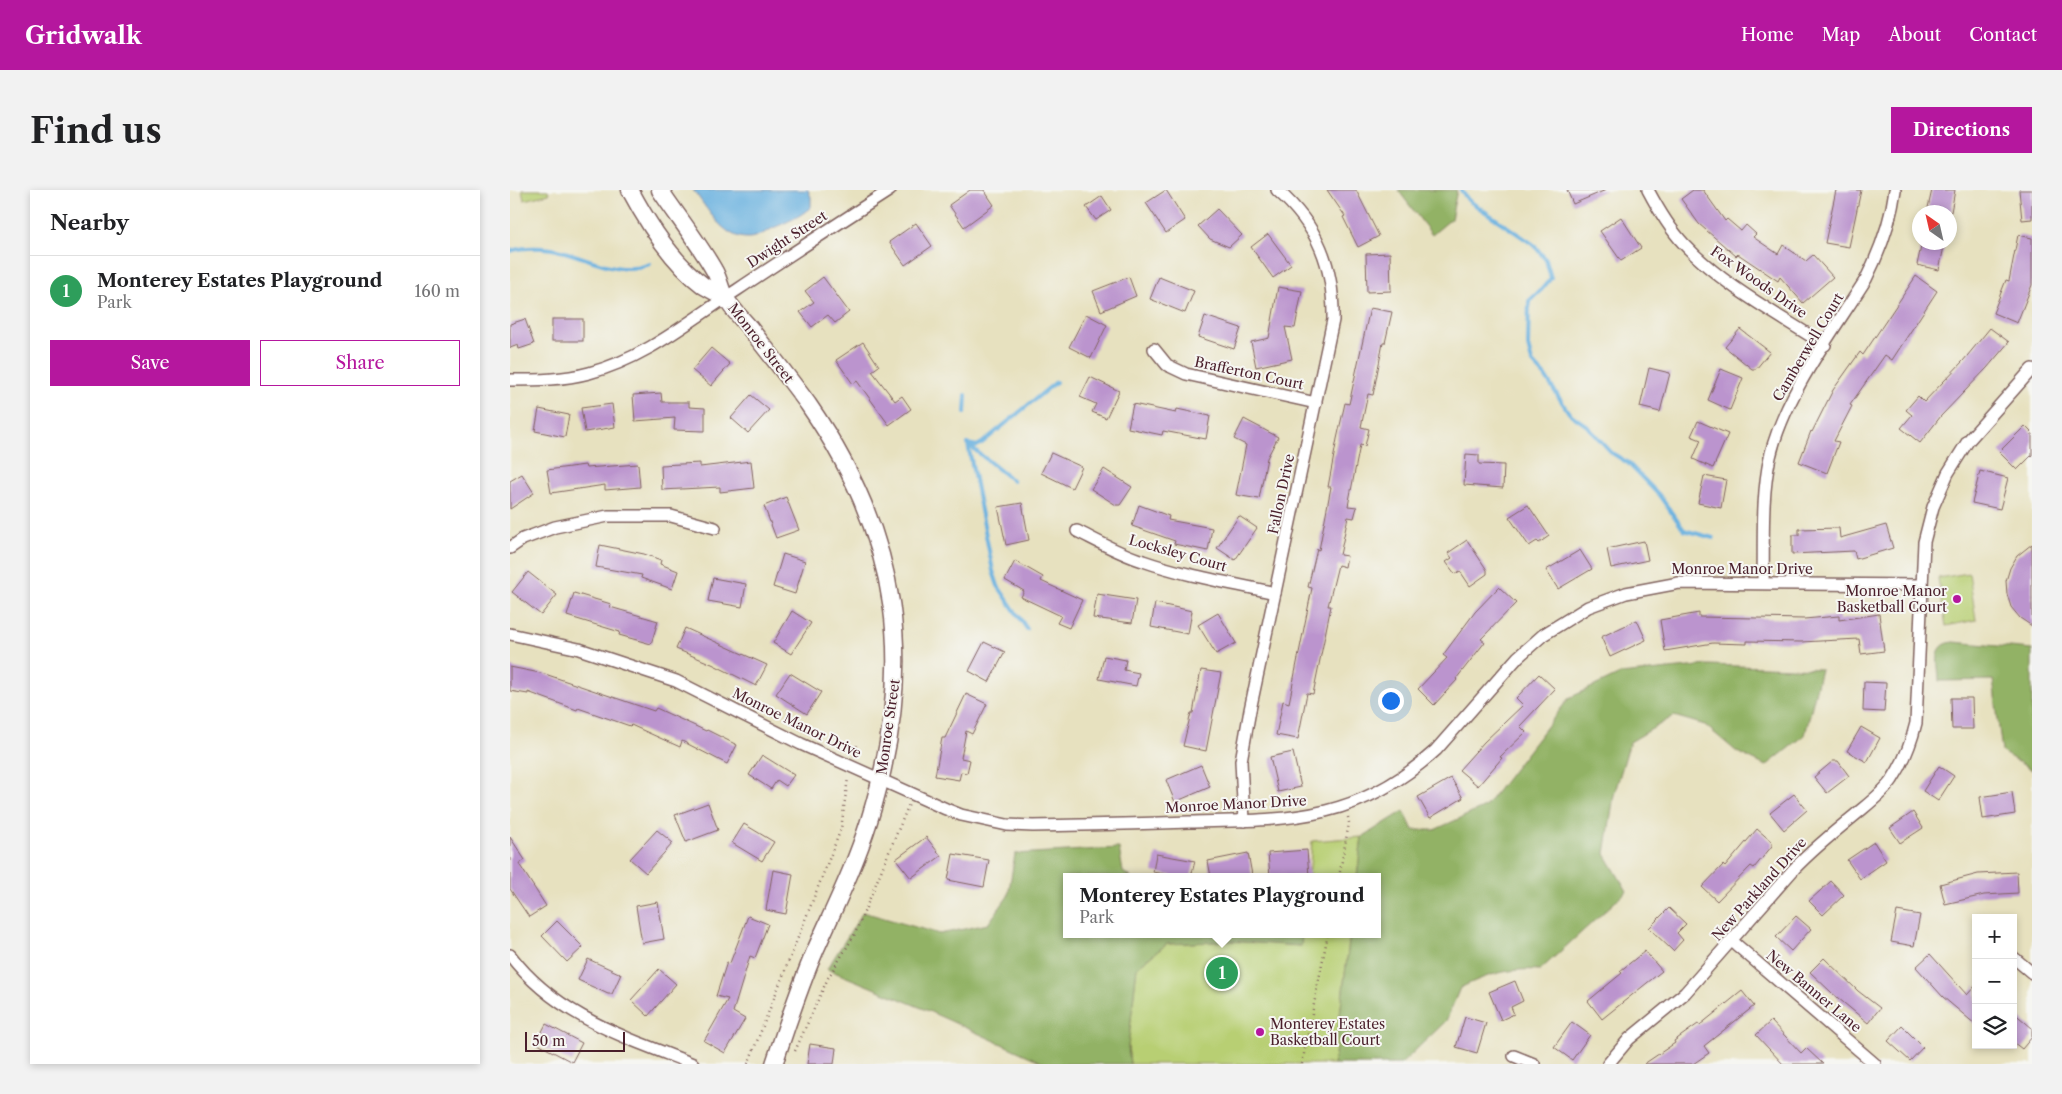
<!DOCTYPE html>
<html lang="en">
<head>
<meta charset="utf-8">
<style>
  body { margin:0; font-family:"Libre Caslon Text",serif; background:#f2f2f2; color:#202124 }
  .controls { position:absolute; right:15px; bottom:15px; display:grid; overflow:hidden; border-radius:0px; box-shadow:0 2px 8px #0003 }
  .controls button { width:45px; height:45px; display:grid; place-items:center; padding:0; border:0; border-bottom:1px solid #e0e0e0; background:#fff; color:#202124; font:25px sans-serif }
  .compass { position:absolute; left:1402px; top:15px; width:45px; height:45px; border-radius:50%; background:#fff; box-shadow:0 2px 8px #0003; rotate:326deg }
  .scale { position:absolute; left:15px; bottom:12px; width:100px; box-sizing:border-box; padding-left:5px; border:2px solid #4a1f2b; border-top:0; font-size:14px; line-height:18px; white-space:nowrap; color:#4a1f2b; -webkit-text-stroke:4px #f6f6f2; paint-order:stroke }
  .you { position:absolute; left:880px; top:510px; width:18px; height:18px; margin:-12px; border:4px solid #fff; border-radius:50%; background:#1a73e8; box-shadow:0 0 0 8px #1a73e833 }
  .badge { display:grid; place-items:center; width:32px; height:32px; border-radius:50%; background:#b5179e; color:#fff; font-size:16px; font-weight:700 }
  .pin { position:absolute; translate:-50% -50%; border:2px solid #fff; box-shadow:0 1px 5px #0006 }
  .popup { position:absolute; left:553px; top:683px; width:318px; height:65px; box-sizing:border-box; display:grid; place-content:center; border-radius:0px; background:#fff; filter:drop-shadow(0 1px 4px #0005); font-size:16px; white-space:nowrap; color:#757577 }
  .popup b { font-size:19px; color:#202124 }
  .popup::after { content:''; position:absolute; left:50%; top:100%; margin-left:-10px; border:10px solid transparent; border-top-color:#fff }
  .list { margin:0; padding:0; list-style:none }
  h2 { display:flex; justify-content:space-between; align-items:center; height:65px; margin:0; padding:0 20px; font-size:21px }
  h2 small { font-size:16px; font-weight:400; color:#757577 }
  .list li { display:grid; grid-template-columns:32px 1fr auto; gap:15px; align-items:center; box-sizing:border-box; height:70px; padding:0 20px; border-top:1px solid #e0e0e0 }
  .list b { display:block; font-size:19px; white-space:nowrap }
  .list p { margin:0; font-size:16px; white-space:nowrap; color:#757577 }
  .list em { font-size:16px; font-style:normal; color:#757577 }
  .actions { display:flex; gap:10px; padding:15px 20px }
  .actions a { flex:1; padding:11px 0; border:1px solid #b5179e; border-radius:0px; text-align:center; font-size:18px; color:#b5179e }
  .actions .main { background:#b5179e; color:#fff }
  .icon { flex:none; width:28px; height:28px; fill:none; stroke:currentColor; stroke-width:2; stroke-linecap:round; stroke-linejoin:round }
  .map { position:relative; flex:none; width:1522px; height:874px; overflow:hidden; border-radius:0px }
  header { display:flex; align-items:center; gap:30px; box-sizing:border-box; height:70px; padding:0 25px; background:#b5179e; color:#fff }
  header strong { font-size:24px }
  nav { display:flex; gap:28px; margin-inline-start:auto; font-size:18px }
  .intro { display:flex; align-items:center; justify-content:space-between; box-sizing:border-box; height:120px; padding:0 30px }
  h1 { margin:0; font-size:35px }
  .button { padding:12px 22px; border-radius:0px; background:#b5179e; color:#fff; font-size:18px; font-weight:700 }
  main { display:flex; gap:30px; padding:0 30px }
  aside { flex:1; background:#fff; border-radius:0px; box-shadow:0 2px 8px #0003 }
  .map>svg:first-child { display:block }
  .green { fill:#b8cf73; stroke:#81774f }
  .forest { fill:#92b265; stroke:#6e6848 }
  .water { fill:#67b0df; stroke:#586885 }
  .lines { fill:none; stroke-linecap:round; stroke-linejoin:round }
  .stream { stroke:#67b0df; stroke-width:4 }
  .building { fill:#bb94ce }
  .minor-casing { stroke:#81635f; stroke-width:14 }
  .secondary-casing { stroke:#81635f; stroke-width:19 }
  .path { stroke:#81635f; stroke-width:2.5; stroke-dasharray:1 4; stroke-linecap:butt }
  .minor { stroke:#fff; stroke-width:11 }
  .secondary { stroke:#fff; stroke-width:16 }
  .poi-dot { fill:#b5179e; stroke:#f6f6f2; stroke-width:2 }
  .labels { text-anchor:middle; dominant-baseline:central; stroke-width:4; stroke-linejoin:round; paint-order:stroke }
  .street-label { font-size:14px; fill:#4a1f2b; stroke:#f6f6f2 }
  .poi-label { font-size:14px; fill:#4a1f2b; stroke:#f6f6f2; text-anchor:end }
</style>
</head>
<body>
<header>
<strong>Gridwalk</strong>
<nav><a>Home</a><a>Map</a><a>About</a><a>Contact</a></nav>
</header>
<div class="intro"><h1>Find us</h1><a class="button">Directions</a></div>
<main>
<aside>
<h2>Nearby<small></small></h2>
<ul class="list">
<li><span class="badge" style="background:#2e9e5b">1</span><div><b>Monterey Estates Playground</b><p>Park</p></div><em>160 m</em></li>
</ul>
<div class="actions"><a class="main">Save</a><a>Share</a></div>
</aside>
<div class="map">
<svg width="1522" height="874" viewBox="0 0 1522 874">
  <rect width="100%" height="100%" fill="#f6f6f2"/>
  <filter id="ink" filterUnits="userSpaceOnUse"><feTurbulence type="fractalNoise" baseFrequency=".02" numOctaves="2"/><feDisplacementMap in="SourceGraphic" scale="10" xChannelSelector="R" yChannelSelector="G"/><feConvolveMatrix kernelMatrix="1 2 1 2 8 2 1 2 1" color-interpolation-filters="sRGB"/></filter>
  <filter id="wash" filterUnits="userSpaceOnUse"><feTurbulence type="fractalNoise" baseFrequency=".0096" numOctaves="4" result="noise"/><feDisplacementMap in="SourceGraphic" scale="20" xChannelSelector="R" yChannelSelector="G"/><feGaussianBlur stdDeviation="1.12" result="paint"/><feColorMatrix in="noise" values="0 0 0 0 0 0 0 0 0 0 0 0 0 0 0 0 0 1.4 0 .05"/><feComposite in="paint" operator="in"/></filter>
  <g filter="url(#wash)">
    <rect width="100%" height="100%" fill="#e7e1bf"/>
    <g class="green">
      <polygon points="12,0 38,0 39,4 14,10"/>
      <polygon points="1459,383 1466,430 1436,436 1428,388"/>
      <polygon points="852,647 847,687 799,687 802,651"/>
      <polygon points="792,744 840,744 824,874 620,874 618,857 627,777 657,754 721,751 791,756"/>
    </g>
    <g class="forest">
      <polygon points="888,0 947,0 941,29 922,45"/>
      <path d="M1443,452L1522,459V580L1492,562L1483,490L1429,491C1429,475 1421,455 1443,452Z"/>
      <path d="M1199,475L1311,479L1295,545L1256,576L1227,562L1195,535L1164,526L1120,552L1104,605L1095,664L1117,701L1030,780C999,778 978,784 950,798L936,831L891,874H824L840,744H867V687H847L852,647L894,621L903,640H924L975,617L1059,508L1110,484Z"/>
      <polygon points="609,658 613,682 621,687 557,687 557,744 792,744 791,756 721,751 657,754 627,777 618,857 620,874 536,874 414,819 317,779 353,722 430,744 478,734 498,706 505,664"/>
    </g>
    <path class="water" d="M183,0H298L301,7V17C290,27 277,32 263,38C256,42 246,48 238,48C213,49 196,16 183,0Z"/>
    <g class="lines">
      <g class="stream">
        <polyline points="951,0 958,10 1024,55 1036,70 1041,88 1032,99 1019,111 1018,156 1022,172 1035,186 1059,223 1077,236 1102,263 1118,273 1149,305 1174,340 1203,348"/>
        <path d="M0,61C14,57 28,57 42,59C76,65 105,87 140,74"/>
        <polyline points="455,223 456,205"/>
        <polyline points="458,254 483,381 488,396 517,439"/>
        <polyline points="458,254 467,256 472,253 546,192"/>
        <polyline points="460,256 503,291"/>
      </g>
    </g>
    <g id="blocks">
      <g class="building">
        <polygon points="460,0 474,0 484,15 454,37 439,15"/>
        <polygon points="656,0 675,30 656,43 636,13"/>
        <polygon points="817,0 846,0 869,46 848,57 833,27 835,26"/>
        <polygon points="1057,0 1096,0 1063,14"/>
        <polygon points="1183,0 1193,0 1215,31 1217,29 1231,41 1236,35 1246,44 1243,47 1268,64 1273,55 1296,71 1303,65 1323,87 1293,113 1270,87 1268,91 1228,64 1226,66 1189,34 1171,9"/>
        <polygon points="1326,0 1351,0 1339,57 1315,53"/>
        <polygon points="1422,0 1445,0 1441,22 1417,22"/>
        <polygon points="1509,0 1522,0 1522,29 1512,30"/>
        <polygon points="592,6 601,20 586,30 576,17"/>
        <polygon points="707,19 732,45 719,57 700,49 688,36"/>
        <polygon points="1111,27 1131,58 1111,71 1090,41"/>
        <polygon points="406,33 422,56 395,75 379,52"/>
        <polygon points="758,44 781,75 763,88 741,57"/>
        <polygon points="1508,45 1522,48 1522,95 1507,133 1483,123 1496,90 1499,91"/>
        <polygon points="1412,52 1435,52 1429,80 1407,75"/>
        <polygon points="880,63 881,101 857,102 856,64"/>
        <polygon points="1406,86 1427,101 1382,170 1375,165 1340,215 1342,216 1324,251 1329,252 1317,283 1289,272 1301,241 1302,242 1323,200 1350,162 1353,165"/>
        <polygon points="313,87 339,122 325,133 318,125 302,137 290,122 304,112 295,101"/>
        <polygon points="619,87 626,106 591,121 583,101"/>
        <polygon points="649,87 684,101 675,123 640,109"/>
        <polygon points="768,97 792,101 785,138 775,137 782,169 746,177 741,152 759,148"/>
        <polygon points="860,118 882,122 875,153 873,153 863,205 858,204 851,237 859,239 855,256 850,255 838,316 847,317 844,328 838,327 830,365 837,366 835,377 828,375 818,416 821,416 803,504 797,503 788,549 766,545 773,511 779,513 802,398 798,397 807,359 809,360 821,297 818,297 827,249 835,213 839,214"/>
        <polygon points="576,124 597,135 581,168 559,157"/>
        <polygon points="695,126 731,138 724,159 688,147"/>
        <polygon points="15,129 24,154 9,159 8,155 0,158 0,134"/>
        <rect x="42" y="129" width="31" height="22"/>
        <polygon points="1480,138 1499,152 1477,178 1431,226 1410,253 1391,238 1402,225 1396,220 1408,206 1414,212 1453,171"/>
        <polygon points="1230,139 1260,162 1246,179 1242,179 1215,157"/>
        <polygon points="353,152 369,176 362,181 385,211 392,206 401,219 379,235 347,191 343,194 326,170"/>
        <polygon points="201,158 220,174 201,196 182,180"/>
        <polygon points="1139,178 1160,183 1150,222 1130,217"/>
        <polygon points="1211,179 1233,188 1220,220 1198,210"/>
        <polygon points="580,187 609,201 596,228 582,222 586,214 570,207"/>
        <polygon points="151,203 152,212 179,212 179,217 195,218 195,241 164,240 165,228 125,231 123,205"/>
        <polygon points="241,205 259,220 238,243 221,228"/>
        <polygon points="102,214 105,237 75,242 71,218"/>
        <polygon points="623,214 666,223 667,219 700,226 696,249 653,241 652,245 618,238"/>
        <polygon points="29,219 59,225 55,247 25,241"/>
        <polygon points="734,229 768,247 757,268 749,309 726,305 736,255 724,249"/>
        <polygon points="1188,231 1218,244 1203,278 1183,269 1191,250 1181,246"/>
        <polygon points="1515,236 1522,243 1522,265 1507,280 1489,262"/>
        <polygon points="541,263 572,277 562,298 531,283"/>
        <polygon points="956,264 969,265 969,274 994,275 993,298 954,295"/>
        <polygon points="241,271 244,298 210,302 210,297 152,300 151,275 190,273 190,277"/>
        <polygon points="128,274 130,297 95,300 95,295 41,303 37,280 75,275 76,278"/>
        <polygon points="594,279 622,297 610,315 606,315 581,299"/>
        <polygon points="1470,281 1498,288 1490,319 1462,313"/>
        <polygon points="12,284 24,303 0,319 0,291"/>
        <polygon points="1194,286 1216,290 1211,318 1188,313"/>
        <polygon points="276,307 289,340 266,348 254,316"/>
        <polygon points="512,313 519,350 496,355 488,317"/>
        <polygon points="629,315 659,326 658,330 702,338 698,361 664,354 665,351 622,336"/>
        <polygon points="1018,315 1039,346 1029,353 1027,351 1019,356 999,327"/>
        <polygon points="729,326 747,338 725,370 707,358"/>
        <polygon points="1376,335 1383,358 1346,369 1344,361 1282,364 1282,345 1289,345 1289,339 1329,338 1330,348"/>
        <polygon points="957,350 977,380 977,384 960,396 950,381 945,384 936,372 942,368 938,363"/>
        <polygon points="1134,351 1138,370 1101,378 1097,359"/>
        <polygon points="1522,354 1522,436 1510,428 1501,417 1497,404 1496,391 1500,378 1507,366"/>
        <polygon points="90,355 134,364 151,370 150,374 168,381 162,399 131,388 132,385 86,377"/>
        <polygon points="1070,360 1082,379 1048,399 1036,380"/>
        <polygon points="273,364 295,371 285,404 263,397"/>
        <polygon points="505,371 533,387 531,391 572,410 559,438 547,433 551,426 511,407 514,401 495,390"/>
        <polygon points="18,382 47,405 31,425 2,402"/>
        <polygon points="203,388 236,394 232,417 198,411"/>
        <polygon points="989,397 1006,413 971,449 975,452 946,489 947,490 924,515 908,499 937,468 933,465 965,422"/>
        <polygon points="64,403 101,414 100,417 148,431 141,454 109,445 110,442 57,426"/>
        <polygon points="587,404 626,410 622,433 583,428"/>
        <polygon points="645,413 682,421 678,444 641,437"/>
        <polygon points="282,421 301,433 281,464 263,453"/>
        <polygon points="708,423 726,453 706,464 688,435"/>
        <polygon points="1189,423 1189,427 1247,428 1294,429 1329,426 1329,430 1369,424 1374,461 1351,464 1349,449 1291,452 1237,451 1237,454 1203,453 1155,461 1150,430"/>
        <polygon points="1127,430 1136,450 1100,467 1091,447"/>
        <polygon points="175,438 257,475 246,496 202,474 166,459"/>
        <polygon points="474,452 495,462 479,492 459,481"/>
        <polygon points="594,466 616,470 614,480 629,483 626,496 589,489"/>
        <polygon points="0,477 35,484 144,521 146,518 196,541 197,540 227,555 217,574 172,551 170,557 121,535 120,536 68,518 67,520 18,502 18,504 0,501"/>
        <polygon points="691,480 711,483 696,561 673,556 681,523 683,523"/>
        <polygon points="280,483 311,502 297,524 266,504"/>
        <polygon points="1029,484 1045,499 1010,536 1016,542 990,567 992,568 968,596 949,580 974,552 1013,515 1006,508"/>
        <polygon points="1354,492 1376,493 1374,522 1353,521"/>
        <polygon points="456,504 477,514 462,544 456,541 451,568 460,570 457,583 451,582 449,590 425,586 432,548 435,548"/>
        <polygon points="1441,508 1462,508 1463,539 1442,539"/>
        <polygon points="1351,537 1370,548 1357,572 1337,561"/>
        <polygon points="783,562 791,597 768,602 760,567"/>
        <polygon points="252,565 284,585 276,596 267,590 261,599 239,585"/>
        <polygon points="1323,571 1328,571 1339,586 1317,603 1304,587"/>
        <polygon points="691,575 700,597 665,612 656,590"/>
        <polygon points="1429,576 1444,586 1428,611 1413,601"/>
        <polygon points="941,588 953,608 920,628 908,607"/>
        <polygon points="1502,602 1505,624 1473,629 1470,607"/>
        <polygon points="1284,604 1297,620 1274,640 1260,623"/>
        <polygon points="198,613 208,640 176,652 165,625"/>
        <polygon points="1403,622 1413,638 1390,653 1380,638"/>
        <polygon points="234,634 264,652 252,671 222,653"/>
        <polygon points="1247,639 1262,652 1262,656 1244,678 1241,676 1207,711 1192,697 1213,675 1215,677"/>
        <polygon points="147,640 163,653 136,683 120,669"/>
        <polygon points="0,647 15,670 9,674 36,716 19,727 0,699"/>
        <polygon points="416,647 431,666 401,688 386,669"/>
        <polygon points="1364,652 1376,671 1350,689 1337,670"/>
        <polygon points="797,660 799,686 760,687 758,663"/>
        <polygon points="738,663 742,685 701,687 698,671"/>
        <polygon points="443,664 479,670 474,697 438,690"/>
        <polygon points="646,664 685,671 681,687 668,687 643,682"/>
        <polygon points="263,680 283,684 276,724 256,720"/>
        <polygon points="1507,682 1508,703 1474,705 1435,714 1430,694 1468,684"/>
        <polygon points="1321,691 1334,705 1313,725 1299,711"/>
        <polygon points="148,712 154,749 132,753 126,716"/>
        <polygon points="1159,718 1176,734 1167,743 1173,750 1163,761 1139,738"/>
        <polygon points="1387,721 1410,725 1404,756 1381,752"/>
        <polygon points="238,726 258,734 245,768 240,766 223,822 235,829 215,863 194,851 218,809 206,806 217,772 220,773"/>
        <polygon points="1286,726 1301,739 1281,761 1266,747"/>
        <polygon points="47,731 73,757 57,772 32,746"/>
        <polygon points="1135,761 1152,781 1092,829 1078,811 1112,783 1110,781"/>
        <polygon points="1420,764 1457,805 1466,795 1466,835 1433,807 1406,777"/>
        <polygon points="1314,768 1348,801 1370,818 1358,833 1322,803 1300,782"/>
        <polygon points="78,769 111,784 102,804 98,804 68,790"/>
        <polygon points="149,779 166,794 138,826 121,810"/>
        <polygon points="1005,791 1013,811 1001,817 1004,824 991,830 979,802"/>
        <polygon points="1232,801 1244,816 1194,856 1199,863 1183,874 1134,874 1165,853 1164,851 1188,834 1190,835"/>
        <polygon points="1503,822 1522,838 1522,847 1512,859 1503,852"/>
        <polygon points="955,827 976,833 967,863 946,857"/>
        <polygon points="1261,831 1291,863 1296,858 1313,874 1273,874 1246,845"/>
        <polygon points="1062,832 1080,845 1062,870 1044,857"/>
        <polygon points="36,834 72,853 62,872 26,853"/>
        <polygon points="1392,836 1413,857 1400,871 1378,851"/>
        <polygon points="300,854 326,858 324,874 297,874"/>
      </g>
    </g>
  </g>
  <g filter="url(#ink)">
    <use href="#blocks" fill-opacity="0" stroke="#81635f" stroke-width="1"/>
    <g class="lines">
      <defs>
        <g id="minor">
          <path d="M1138,0C1148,19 1159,38 1174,54C1213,96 1267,124 1315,155"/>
          <polyline points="644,159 657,175 676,184 806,213"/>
          <path d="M0,190C27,190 53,190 79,183C136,168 179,131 227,100C278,66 329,33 380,0"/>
          <path d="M567,341C589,352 610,364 633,371C676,386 721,393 765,403"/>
          <polyline points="0,358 13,349 45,337 98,326 161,326 205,338"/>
          <path d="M1253,393C1254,351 1251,308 1260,267C1274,206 1322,143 1356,89C1370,61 1381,31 1385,0"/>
          <path d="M0,444L69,459L166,491L291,554L436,619L451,625L497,635L523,636C575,635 627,634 679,632C778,630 848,632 926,560L1008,467L1033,445L1078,417L1116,403L1169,393L1412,395"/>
          <path d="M734,631L731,571L740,520L823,130C824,76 808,36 767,0"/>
          <polyline points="1222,751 1365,874"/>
          <path d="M0,765C46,826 115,847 183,874"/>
          <polyline points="1503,767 1522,783"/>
          <polyline points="1004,866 1024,874"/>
          <path d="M1098,874L1119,849L1175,803L1284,679C1303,659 1324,642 1345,625C1358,614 1372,604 1382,590C1394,572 1401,554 1406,533L1414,352L1423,317L1438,283L1458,251L1522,179"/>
        </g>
        <g id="secondary">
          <path d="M120,0C138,34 163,73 194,96C201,100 208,104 215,107"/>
          <path d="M150,0C168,27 188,52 204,80C209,88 210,98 215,107C221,118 231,128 239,137C259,163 279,188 298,214C391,348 407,476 359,631C346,673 327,712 309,752C291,791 278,833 264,874"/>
        </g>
      </defs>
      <use href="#minor" class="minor-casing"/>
      <use href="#secondary" class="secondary-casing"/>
      <g class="path">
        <polyline points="344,566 347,555"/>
        <polyline points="829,687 839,633 838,627"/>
        <polyline points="285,861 318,788 345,744 399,614"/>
        <polyline points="238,874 331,639 338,588"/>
        <polyline points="792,874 818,744"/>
      </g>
      <use href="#minor" class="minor"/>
      <use href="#secondary" class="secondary"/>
    </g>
  </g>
  <g class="poi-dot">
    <circle cx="1447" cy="409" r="5"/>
    <circle cx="750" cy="842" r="5"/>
  </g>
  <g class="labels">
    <g class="street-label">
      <text transform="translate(277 49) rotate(-33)">Dwight Street</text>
      <text transform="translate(1249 92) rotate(35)">Fox Woods Drive</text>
      <text transform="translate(251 153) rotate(52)">Monroe Street</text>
      <text transform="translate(1298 157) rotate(-59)">Camberwell Court</text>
      <text transform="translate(739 183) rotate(12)">Brafferton Court</text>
      <text transform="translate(771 304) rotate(-78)">Fallon Drive</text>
      <text transform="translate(668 363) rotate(16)">Locksley Court</text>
      <text x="1232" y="379">Monroe Manor Drive</text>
      <text transform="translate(287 533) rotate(26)">Monroe Manor Drive</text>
      <text transform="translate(378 537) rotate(-82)">Monroe Street</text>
      <text transform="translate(726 614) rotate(-3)">Monroe Manor Drive</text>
      <text transform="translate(1249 699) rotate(-48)">New Parkland Drive</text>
      <text transform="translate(1304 801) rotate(40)">New Banner Lane</text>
    </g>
    <g class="poi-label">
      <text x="1437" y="401">Monroe Manor<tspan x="1437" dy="16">Basketball Court</tspan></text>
      <text x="760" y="834" text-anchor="start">Monterey Estates<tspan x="760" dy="16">Basketball Court</tspan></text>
    </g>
  </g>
</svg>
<div class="controls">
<button>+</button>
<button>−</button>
<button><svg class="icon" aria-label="layers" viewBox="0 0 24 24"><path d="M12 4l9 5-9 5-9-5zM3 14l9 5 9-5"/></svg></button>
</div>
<svg class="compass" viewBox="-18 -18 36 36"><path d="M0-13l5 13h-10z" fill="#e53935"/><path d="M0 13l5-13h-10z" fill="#757577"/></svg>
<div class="scale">50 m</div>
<div class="you"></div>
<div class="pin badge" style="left:712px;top:783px;background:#2e9e5b">1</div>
<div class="popup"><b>Monterey Estates Playground</b>Park</div>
</div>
</main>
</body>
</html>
